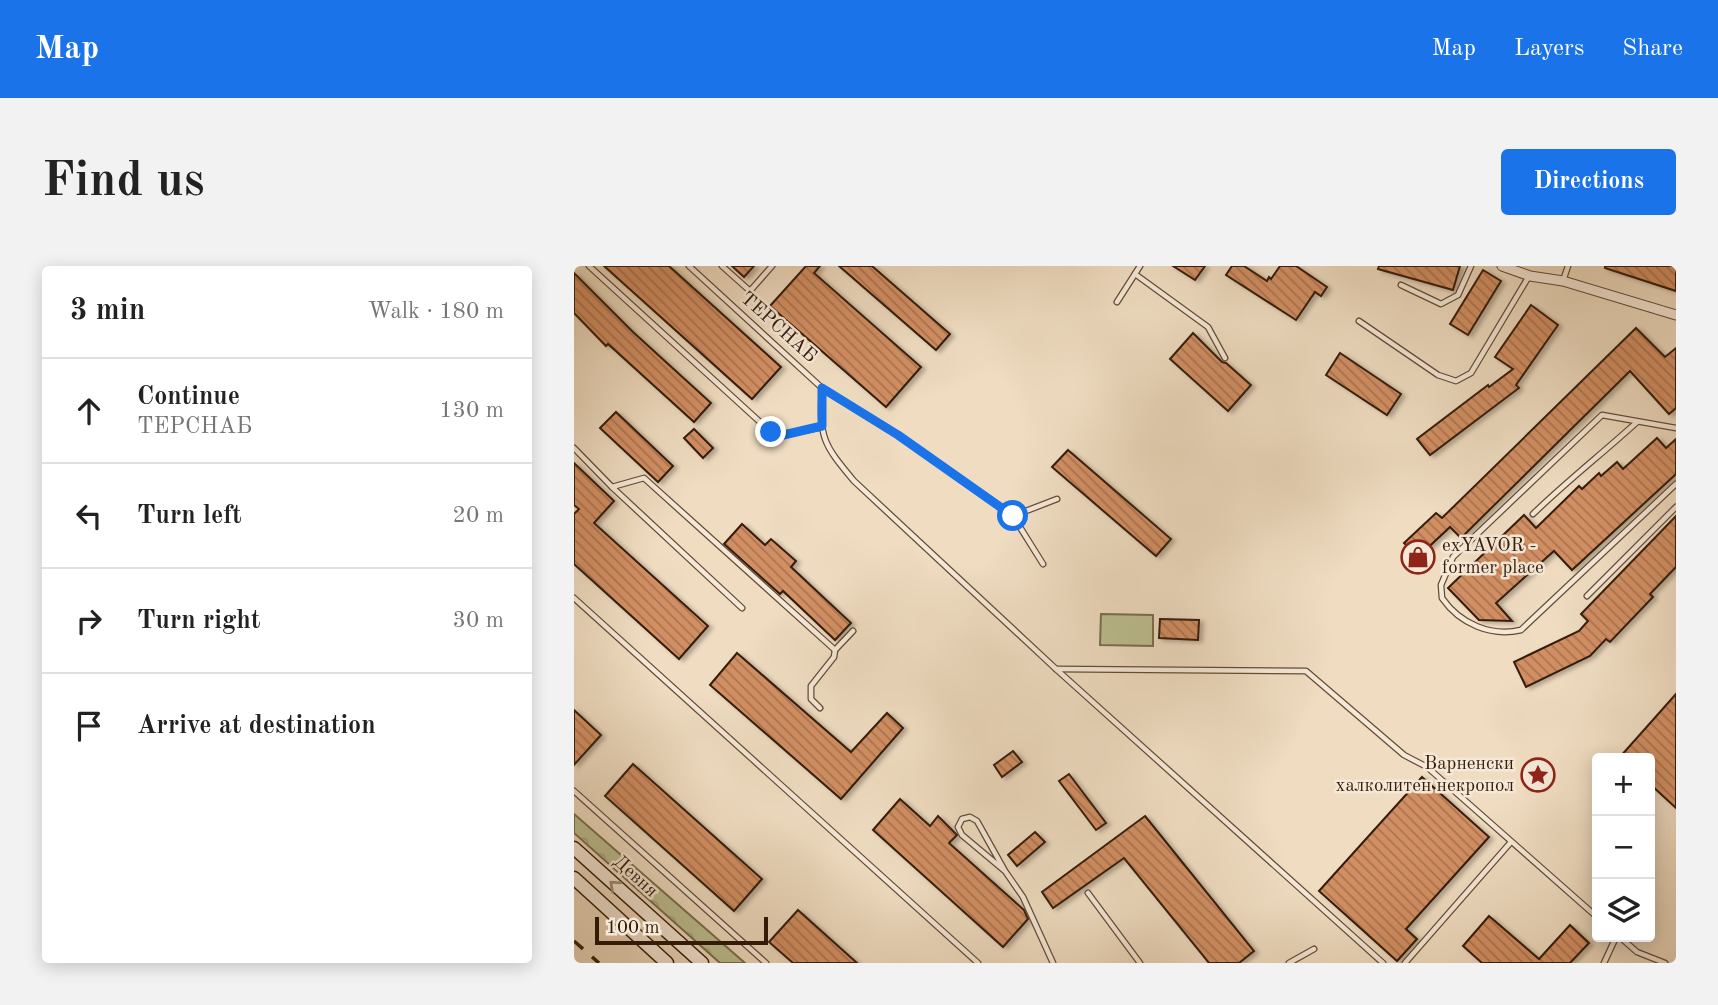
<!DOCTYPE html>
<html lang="en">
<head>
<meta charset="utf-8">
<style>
  body { margin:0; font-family:"Old Standard TT",serif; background:#f2f2f2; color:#222 }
  .controls { position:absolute; right:21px; bottom:21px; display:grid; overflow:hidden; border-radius:7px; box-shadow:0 4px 18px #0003 }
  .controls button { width:63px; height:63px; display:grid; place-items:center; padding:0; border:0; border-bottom:2px solid #e0e0e0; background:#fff; color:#222; font:35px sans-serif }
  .scale { position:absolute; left:21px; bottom:18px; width:173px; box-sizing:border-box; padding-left:7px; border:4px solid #341c09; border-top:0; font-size:19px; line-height:24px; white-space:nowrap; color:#341c09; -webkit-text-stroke:5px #f5e8d7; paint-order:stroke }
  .stop { position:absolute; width:21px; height:21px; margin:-16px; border:5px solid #1a73e8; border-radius:50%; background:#fff }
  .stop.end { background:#1a73e8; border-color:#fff; box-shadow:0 2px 7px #0008 }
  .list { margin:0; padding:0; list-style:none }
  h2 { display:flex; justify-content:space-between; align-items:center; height:91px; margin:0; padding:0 28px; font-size:30px }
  h2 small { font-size:23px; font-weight:400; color:#767676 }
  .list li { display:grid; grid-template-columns:46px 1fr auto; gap:21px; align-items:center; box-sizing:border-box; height:105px; padding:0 28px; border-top:2px solid #e0e0e0 }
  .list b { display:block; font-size:26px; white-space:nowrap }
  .list p { margin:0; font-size:23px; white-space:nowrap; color:#767676 }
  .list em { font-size:23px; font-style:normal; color:#767676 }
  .icon { flex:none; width:38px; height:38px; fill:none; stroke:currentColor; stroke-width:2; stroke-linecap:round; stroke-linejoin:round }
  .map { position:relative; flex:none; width:1102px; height:697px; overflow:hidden; border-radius:7px }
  header { display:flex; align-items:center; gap:42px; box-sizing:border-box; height:98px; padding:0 35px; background:#1a73e8; color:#fff }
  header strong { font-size:33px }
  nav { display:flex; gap:38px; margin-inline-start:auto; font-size:24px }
  .intro { display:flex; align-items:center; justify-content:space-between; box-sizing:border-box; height:168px; padding:0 42px }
  h1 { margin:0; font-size:49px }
  .button { padding:18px 32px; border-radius:7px; background:#1a73e8; color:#fff; font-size:24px; font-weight:700 }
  main { display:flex; gap:42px; padding:0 42px }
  aside { flex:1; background:#fff; border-radius:7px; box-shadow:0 4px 18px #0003 }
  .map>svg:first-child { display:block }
  .green { fill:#bcbf91; stroke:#786e4d; stroke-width:2 }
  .forest { fill:url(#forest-crowns); stroke:#786e4d; stroke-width:2 }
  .building { fill:url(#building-back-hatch); stroke:#341c09; stroke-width:2; filter:url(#shadow) }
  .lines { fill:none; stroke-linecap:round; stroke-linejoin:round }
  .lane-casing { stroke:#634c37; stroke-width:7 }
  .street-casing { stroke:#634c37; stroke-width:11 }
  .secondary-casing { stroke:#341c09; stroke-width:15 }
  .lane { stroke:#f5e8d7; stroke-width:4.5 }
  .street { stroke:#f5e8d7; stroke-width:9 }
  .secondary { stroke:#f5e8d7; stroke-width:12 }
  .rail { stroke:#341c09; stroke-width:3.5; stroke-dasharray:12 12; stroke-linecap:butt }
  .oneway { stroke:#9e8c7a }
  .route { stroke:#1a73e8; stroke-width:9 }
  .labels { text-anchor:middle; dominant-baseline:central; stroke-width:5; stroke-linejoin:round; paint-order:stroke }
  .street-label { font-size:19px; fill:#341c09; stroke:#f5e8d7 }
  .poi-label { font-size:19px; fill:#341c09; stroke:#f5e8d7; text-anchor:start }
</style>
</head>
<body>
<header>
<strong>Map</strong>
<nav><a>Map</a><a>Layers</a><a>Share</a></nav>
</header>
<div class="intro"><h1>Find us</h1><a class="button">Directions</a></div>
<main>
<aside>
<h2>3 min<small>Walk · 180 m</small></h2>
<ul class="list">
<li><svg class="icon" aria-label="ahead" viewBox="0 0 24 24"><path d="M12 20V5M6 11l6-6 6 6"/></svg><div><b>Continue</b><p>ТЕРСНАБ</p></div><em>130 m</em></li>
<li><svg class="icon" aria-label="left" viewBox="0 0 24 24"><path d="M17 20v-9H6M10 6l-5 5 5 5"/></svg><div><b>Turn left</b></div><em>20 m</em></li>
<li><svg class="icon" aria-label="right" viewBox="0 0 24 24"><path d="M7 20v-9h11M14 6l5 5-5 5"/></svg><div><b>Turn right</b></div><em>30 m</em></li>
<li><svg class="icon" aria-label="arrive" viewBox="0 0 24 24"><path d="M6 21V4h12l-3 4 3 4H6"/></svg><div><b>Arrive at destination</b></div></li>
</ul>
</aside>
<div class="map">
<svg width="1102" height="697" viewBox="0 0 1102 697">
  <defs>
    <pattern id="forest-crowns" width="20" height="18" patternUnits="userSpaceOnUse" patternTransform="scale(1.75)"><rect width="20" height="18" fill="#bcbf91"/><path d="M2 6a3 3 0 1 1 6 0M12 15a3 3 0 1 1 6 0" fill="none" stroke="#a2a47c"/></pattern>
    <pattern id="building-back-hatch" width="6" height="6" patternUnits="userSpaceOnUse" patternTransform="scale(1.75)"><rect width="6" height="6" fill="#d28f63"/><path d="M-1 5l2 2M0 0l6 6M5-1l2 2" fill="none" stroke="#ab7450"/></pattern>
    <filter id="shadow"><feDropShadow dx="4" dy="2" stdDeviation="2" flood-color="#0004"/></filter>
  </defs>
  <rect width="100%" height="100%" fill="#efdcc1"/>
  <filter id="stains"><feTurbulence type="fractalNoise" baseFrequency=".00286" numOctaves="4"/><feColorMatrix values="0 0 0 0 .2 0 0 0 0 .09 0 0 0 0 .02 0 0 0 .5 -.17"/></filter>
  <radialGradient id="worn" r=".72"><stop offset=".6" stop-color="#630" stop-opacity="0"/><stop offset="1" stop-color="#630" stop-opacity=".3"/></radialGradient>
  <polygon class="green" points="527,348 579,349 579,380 526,379"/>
  <polygon class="forest" points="0,548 171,697 146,697 0,567"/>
  <g class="building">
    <polygon points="30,0 95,0 207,101 178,133"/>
    <polygon points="158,0 180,0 170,11"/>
    <polygon points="232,0 246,0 240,7 347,101 312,141 196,40"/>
    <polygon points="265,0 298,0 376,68 362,84"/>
    <polygon points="599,0 631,0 621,14"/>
    <polygon points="658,0 670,0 693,15 695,11 697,13 706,0 722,0 753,21 747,30 741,26 722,54 652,9"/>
    <polygon points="805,0 886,0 879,24 804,3"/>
    <polygon points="1031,0 1102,0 1102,25 1031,2"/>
    <polygon points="909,4 927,15 894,69 876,58"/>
    <polygon points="0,7 59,66 137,137 120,156 34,78 32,80 0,47"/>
    <polygon points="957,39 984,59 942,119 945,122 856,189 843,173 914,119 915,121 939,103 921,91"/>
    <polygon points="1062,62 1091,91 1102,82 1102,142 1095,148 1056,105 887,272 876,261 844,291 830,277 862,247 868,252"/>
    <polygon points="619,67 648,96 652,97 677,119 654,145 596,93"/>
    <polygon points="766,87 827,128 813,149 752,109"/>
    <polygon points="42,146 99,200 84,216 26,162"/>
    <polygon points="120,163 139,182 129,192 110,172"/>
    <polygon points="1083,172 1092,182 1102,173 1102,208 998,304 980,285 922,337 938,355 905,354 874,322 950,249 962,262 1005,220 1008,223 1025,207 1027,210 1043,196 1049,203"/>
    <polygon points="494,184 597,273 582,290 478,201"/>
    <polygon points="0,197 40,235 20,257 134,360 105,393 0,298 0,248 5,243 0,239"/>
    <polygon points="1102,250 1102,301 1076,328 1079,331 1036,376 1032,373 1016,390 952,421 940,396 1005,365 1014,355 1007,348"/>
    <polygon points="168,258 191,279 197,273 222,295 217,301 277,357 261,374 209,325 206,328 150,278"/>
    <polygon points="586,353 625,354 624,374 585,372"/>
    <polygon points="163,387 277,486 313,447 329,462 267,533 136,419"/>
    <polygon points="1102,428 1102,542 1076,518 1076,492 1045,492"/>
    <polygon points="0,444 27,469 0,499"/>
    <polygon points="439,485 448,496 428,511 420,499"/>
    <polygon points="59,498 188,613 160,645 31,530"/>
    <polygon points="495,508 532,557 522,564 485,515"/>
    <polygon points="848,511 915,571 832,663 843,673 823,695 745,625"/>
    <polygon points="326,533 356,560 364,550 383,569 375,577 450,644 454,653 429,681 299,564"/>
    <polygon points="571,550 680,685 665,697 635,697 550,592 479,642 468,626"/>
    <polygon points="461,566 471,576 443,600 434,589"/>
    <polygon points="224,644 283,697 219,697 195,676"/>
    <polygon points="915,650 965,693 996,659 1015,677 996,697 908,697 889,680"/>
  </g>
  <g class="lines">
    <defs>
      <g id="lane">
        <polyline points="15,0 197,166 205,170 248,161"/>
        <polyline points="115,0 248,122 324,169 439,250 469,298"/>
        <polyline points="148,0 176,25 198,0"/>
        <polyline points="561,8 634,61 651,92"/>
        <polyline points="989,15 994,0"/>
        <polyline points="827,19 867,38 884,29 897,0"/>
        <polyline points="543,36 566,0"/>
        <polyline points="785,55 864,109 882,115 897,107 955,10"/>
        <path d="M248,122C245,172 249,178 280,215L482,403L809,697"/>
        <path d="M1102,162L1028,149L879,291L867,319L868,332C886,358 917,371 947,364L1102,218"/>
        <polyline points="0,182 38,221 70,212 261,384 279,365"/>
        <polyline points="38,221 168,342"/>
        <path d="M959,248C993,215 1029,187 1063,156"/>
        <polyline points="439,250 483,233"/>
        <polyline points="1013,330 1102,241"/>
        <polyline points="0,332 404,697"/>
        <polyline points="482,403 732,405 830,489 853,501 1023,651"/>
        <polyline points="246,442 237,433 237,420 260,391 261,384"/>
        <polyline points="0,525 192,697"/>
        <polyline points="431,605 388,569 384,561 388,553 396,551 403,555 431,605 449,631 479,697"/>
        <polyline points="514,627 566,697"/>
        <polyline points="1046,671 1063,686 1091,697"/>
        <polyline points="715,697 740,683"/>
        <polyline points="831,697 937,576"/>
        <polyline points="1030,697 1042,671"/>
      </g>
      <polyline id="street" points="928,0 956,10 989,15 1102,49"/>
      <g id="secondary">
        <polyline points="0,582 128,697"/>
        <polyline points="0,612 93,697"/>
      </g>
    </defs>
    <use href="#lane" class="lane-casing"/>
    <use href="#street" class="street-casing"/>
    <use href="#secondary" class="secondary-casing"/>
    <use href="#lane" class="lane"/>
    <use href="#street" class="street"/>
    <use href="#secondary" class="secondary"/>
    <polyline class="rail" points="0,675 25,697"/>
  </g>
  <defs><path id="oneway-chevron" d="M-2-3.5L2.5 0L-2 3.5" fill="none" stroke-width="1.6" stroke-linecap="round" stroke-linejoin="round" transform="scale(1.75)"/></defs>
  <use class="oneway" href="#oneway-chevron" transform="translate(40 619) rotate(-138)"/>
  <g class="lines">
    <polyline class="route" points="197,166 205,170 248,160 248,122 324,169 439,250"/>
  </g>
  <defs>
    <symbol id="shop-ring" viewBox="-11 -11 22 22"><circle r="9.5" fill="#f5e8d7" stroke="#8f2418" stroke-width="1.5"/><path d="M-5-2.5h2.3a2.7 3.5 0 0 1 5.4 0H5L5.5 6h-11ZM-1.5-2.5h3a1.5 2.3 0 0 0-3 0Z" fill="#8f2418"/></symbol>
    <symbol id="sight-ring" viewBox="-11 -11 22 22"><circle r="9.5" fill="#f5e8d7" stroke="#8f2418" stroke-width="1.5"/><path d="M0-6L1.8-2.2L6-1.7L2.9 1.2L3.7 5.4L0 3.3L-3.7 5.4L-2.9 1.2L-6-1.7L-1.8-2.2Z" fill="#8f2418"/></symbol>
  </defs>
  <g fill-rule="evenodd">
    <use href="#shop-ring" x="825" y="272" width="38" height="38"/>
    <use href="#sight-ring" x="945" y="490" width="38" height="38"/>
  </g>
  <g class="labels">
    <g class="street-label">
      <text transform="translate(204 62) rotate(42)">ТЕРСНАБ</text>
      <text transform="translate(61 611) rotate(42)">Девня</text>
    </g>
    <g class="poi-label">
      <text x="868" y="280">exYAVOR -<tspan x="868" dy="22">former place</tspan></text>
      <text x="940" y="498" text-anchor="end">Варненски<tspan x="940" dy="22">халколитен некропол</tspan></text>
    </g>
  </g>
  <rect width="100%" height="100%" filter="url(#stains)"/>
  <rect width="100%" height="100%" fill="url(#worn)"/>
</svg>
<div class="controls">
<button>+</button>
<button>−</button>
<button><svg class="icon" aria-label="layers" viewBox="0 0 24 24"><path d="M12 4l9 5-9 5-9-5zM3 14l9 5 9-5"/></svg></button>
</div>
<div class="scale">100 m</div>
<div class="stop" style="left:439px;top:250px"></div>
<div class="stop end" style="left:197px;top:166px"></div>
</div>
</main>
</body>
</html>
